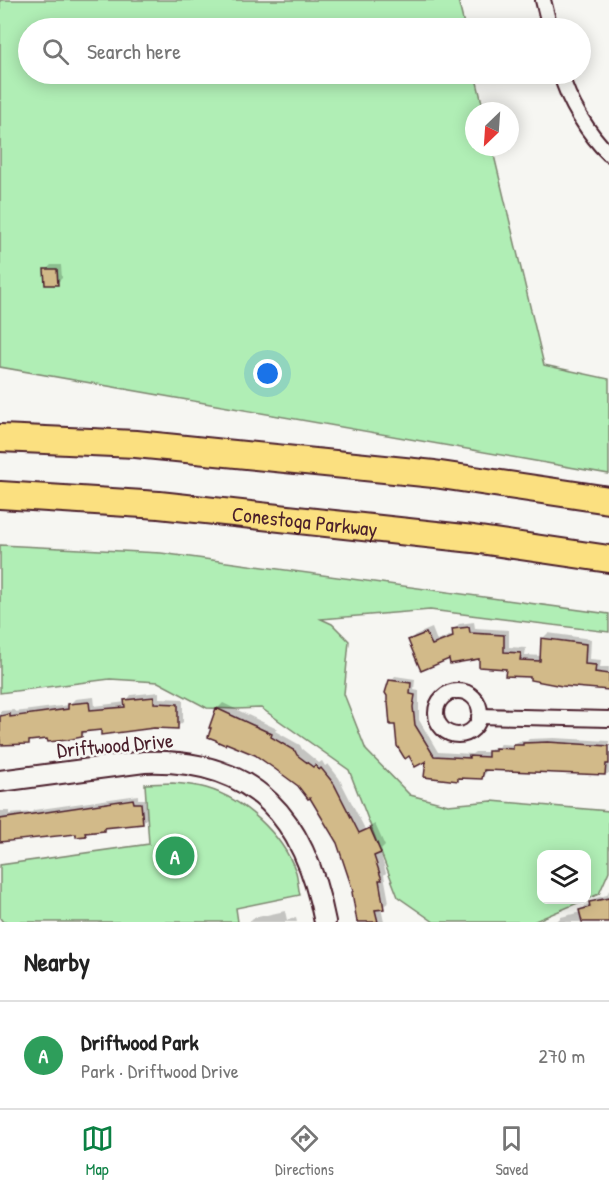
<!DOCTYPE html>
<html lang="en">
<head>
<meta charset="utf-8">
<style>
  body { margin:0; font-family:"Patrick Hand",sans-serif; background:#f2f2f2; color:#222 }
  .controls { position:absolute; right:18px; bottom:18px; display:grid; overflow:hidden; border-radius:12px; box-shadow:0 3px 15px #0003 }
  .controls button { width:54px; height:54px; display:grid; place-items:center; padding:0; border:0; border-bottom:2px solid #e0e0e0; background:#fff; color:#222; font:30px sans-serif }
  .compass { position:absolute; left:465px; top:102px; width:54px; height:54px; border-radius:50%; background:#fff; box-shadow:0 3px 15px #0003; rotate:205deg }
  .you { position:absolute; left:268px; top:374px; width:21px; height:21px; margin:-15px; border:4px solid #fff; border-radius:50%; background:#1a73e8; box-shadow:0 0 0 9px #1a73e833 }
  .badge { display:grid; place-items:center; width:39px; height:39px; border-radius:50%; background:#0b8043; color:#fff; font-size:20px; font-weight:700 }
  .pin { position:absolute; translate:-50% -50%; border:3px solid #fff; box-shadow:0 2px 6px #0006 }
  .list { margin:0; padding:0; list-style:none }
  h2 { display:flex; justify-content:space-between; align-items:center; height:78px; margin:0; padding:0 24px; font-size:26px }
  h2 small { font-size:20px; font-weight:400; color:#767676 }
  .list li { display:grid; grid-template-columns:39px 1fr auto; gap:18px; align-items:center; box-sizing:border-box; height:108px; padding:0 24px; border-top:2px solid #e0e0e0 }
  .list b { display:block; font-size:22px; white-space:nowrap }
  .list p { margin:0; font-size:20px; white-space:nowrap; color:#767676 }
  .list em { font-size:20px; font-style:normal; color:#767676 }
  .icon { flex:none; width:33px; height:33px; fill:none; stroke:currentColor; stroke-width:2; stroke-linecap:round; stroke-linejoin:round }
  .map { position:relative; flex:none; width:609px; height:922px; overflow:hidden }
  .search { position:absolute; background:#fff; box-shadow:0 3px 15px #0003; left:18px; right:18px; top:18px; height:66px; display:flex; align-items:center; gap:15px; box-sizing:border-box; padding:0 21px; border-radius:33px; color:#767676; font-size:22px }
  .sheet { height:186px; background:#fff }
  nav { display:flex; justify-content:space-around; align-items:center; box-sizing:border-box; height:84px; border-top:2px solid #e0e0e0; background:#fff; font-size:16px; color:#767676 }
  nav a { display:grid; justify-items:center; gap:3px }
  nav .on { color:#0b8043 }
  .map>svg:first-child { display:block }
  .green { fill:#b0eeb5; stroke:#7d8670; stroke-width:1.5; fill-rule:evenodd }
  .shadow { fill:#0003 }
  .building { fill:#d2ba89; stroke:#4a1f2b; stroke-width:1.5 }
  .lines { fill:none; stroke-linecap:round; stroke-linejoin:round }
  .street-casing { stroke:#4a1f2b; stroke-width:18 }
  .secondary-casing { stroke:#4a1f2b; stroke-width:24 }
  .highway-casing { stroke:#4a1f2b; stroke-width:30 }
  .street { stroke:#f6f6f2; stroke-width:14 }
  .secondary { stroke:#f6f6f2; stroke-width:20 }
  .highway { stroke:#fbe080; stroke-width:26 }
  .labels { text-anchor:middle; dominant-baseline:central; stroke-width:5; stroke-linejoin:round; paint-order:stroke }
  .street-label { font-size:21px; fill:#4a1f2b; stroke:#f6f6f2 }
</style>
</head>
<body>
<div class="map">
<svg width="609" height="922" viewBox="0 0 609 922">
  <rect width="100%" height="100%" fill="#f6f6f2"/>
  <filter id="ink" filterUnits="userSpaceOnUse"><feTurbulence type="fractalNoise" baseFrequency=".0167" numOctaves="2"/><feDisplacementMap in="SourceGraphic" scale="12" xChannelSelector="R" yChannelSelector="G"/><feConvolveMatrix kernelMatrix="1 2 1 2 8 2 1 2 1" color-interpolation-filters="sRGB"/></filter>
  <g filter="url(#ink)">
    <g class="green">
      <polygon points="0,0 458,0 465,28 28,28 28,74 475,74 484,111 474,111 474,147 492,147 544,365 609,379 609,474 0,367"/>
      <path d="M0,545L161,553L609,614V632L430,610L321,619L332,624L349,641L344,694L366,750L410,795L448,805L492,801L609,811V871L599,894L533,922H434L398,897L349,770L261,708L236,709L207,708L158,682L110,679L0,693ZM542,854H586V900H542Z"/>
      <path d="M173,783C184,784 195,785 206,788C244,799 282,834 296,872C298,879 298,888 300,895L236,908L238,922H3L0,918V865L149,844L145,784Z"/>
    </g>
    <g class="shadow">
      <polygon points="51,265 61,265 62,278 57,283 46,270"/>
      <polygon points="474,622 475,628 509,630 509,647 526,648 525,655 542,656 542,639 548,633 591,639 590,659 601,660 600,667 609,667 609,688 532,675 481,657 451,657 409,641 415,635 432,628 437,641 454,634 453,630 459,624"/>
      <polygon points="395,676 415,679 414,690 419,691 419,720 438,752 472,754 475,752 489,752 494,747 498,747 501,744 515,745 519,741 527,741 529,739 554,738 609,741 609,774 487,769 486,773 481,778 461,776 457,780 427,758 391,681"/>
      <polygon points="159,692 159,698 183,699 183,722 177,727 102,729 87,730 82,736 48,737 32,739 28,743 0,744 0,711 15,710 15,712 69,705 75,699 94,697 95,706 126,702 131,695"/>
      <polygon points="223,703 277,729 275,731 300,745 302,749 319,763 322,761 325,766 328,764 339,778 365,829 375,824 385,846 380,851 386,873 384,875 389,902 381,908 384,922 358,922 355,891 339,843 310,796 217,709"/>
      <polygon points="138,795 138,799 145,799 147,818 143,822 107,826 104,830 88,831 85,834 77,833 0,840 0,811 10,811 10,814 32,812 34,810"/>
      <polygon points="609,890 609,913 599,922 556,922 561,917 581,912 586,905 591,904 596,898 607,895"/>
      <polygon points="285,911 287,920 296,918 297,922 249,922 253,918"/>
    </g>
    <g class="building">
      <polygon points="44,269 57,269 58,285 45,285"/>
      <polygon points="469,627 470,633 504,635 504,652 521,653 520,660 540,661 541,638 586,644 585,664 596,665 595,672 609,674 609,690 562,686 530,680 530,677 505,676 506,669 479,667 479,659 450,664 449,659 421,671 408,640 426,633 432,645 453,637 452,629"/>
      <polygon points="389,680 411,683 410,694 415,695 413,707 415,725 434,756 469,758 469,756 488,757 488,751 495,751 495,748 513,749 513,745 523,745 523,743 548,742 609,746 609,764 606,764 605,775 484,770 482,779 458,778 458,781 424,777 426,761 415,767 409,756 405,759 397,746 395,725 390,725 388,702 387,702 387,696 385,693"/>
      <polygon points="154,697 154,703 178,704 178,729 154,728 101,735 101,730 82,732 82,737 67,740 48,742 47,739 29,741 29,744 0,745 0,716 10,714 10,717 68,709 68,704 89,702 90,710 125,707 124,700"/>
      <polygon points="216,708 272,734 271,737 295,751 297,755 313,767 315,765 319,770 321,768 334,784 359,833 370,828 381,853 374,856 382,880 379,880 384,909 375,910 378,922 357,922 352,892 353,891 337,843 310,798 308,799 298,786 275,769 255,755 226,743 225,745 216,741 216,740 208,737 211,728 209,728"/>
      <polygon points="133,799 134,803 141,803 143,824 104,828 104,831 85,833 86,836 76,837 76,834 0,842 0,819"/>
      <polygon points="609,898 609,922 582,922 579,910 590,907 589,902"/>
    </g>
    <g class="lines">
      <defs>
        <g id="street">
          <polyline points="543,0 550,28"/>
          <path d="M561,74C568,101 589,135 609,154"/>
          <circle cx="458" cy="713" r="22"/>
          <polyline points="479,716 609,719"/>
        </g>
        <path id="secondary" d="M0,781L144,762C256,758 305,819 325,922"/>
        <g id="highway">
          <polyline points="0,438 136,444 434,474 609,500"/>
          <path id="s1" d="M0,495L159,505L473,539L609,559"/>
        </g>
      </defs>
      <use href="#street" class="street-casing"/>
      <use href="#secondary" class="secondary-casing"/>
      <use href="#highway" class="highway-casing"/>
      <use href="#street" class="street"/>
      <use href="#secondary" class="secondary"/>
      <use href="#highway" class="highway"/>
    </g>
  </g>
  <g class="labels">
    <g class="street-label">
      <text stroke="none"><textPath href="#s1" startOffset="306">Conestoga Parkway</textPath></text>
      <text transform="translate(115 745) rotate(-5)">Driftwood Drive</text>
    </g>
  </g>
</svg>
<div class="controls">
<button><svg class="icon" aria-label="layers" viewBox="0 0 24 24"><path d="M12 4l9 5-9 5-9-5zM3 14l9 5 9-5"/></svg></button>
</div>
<svg class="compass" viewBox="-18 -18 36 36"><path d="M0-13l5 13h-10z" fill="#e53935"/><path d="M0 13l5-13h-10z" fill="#767676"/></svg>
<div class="you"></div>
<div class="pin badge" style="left:175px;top:856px;background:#2e9e5b">A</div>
<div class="search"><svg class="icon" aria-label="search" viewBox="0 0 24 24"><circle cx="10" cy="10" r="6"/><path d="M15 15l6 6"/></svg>Search here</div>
</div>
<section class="sheet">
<h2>Nearby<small></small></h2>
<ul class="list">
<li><span class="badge" style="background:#2e9e5b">A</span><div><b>Driftwood Park</b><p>Park · Driftwood Drive</p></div><em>270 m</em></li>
</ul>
</section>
<nav>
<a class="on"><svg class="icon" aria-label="map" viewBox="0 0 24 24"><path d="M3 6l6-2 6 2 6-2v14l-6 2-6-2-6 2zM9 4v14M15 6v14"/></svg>Map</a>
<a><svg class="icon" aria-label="directions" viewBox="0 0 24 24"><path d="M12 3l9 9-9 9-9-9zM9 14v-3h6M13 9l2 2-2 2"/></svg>Directions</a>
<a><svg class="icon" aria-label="saved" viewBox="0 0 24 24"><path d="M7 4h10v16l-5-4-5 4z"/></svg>Saved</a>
</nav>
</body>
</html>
